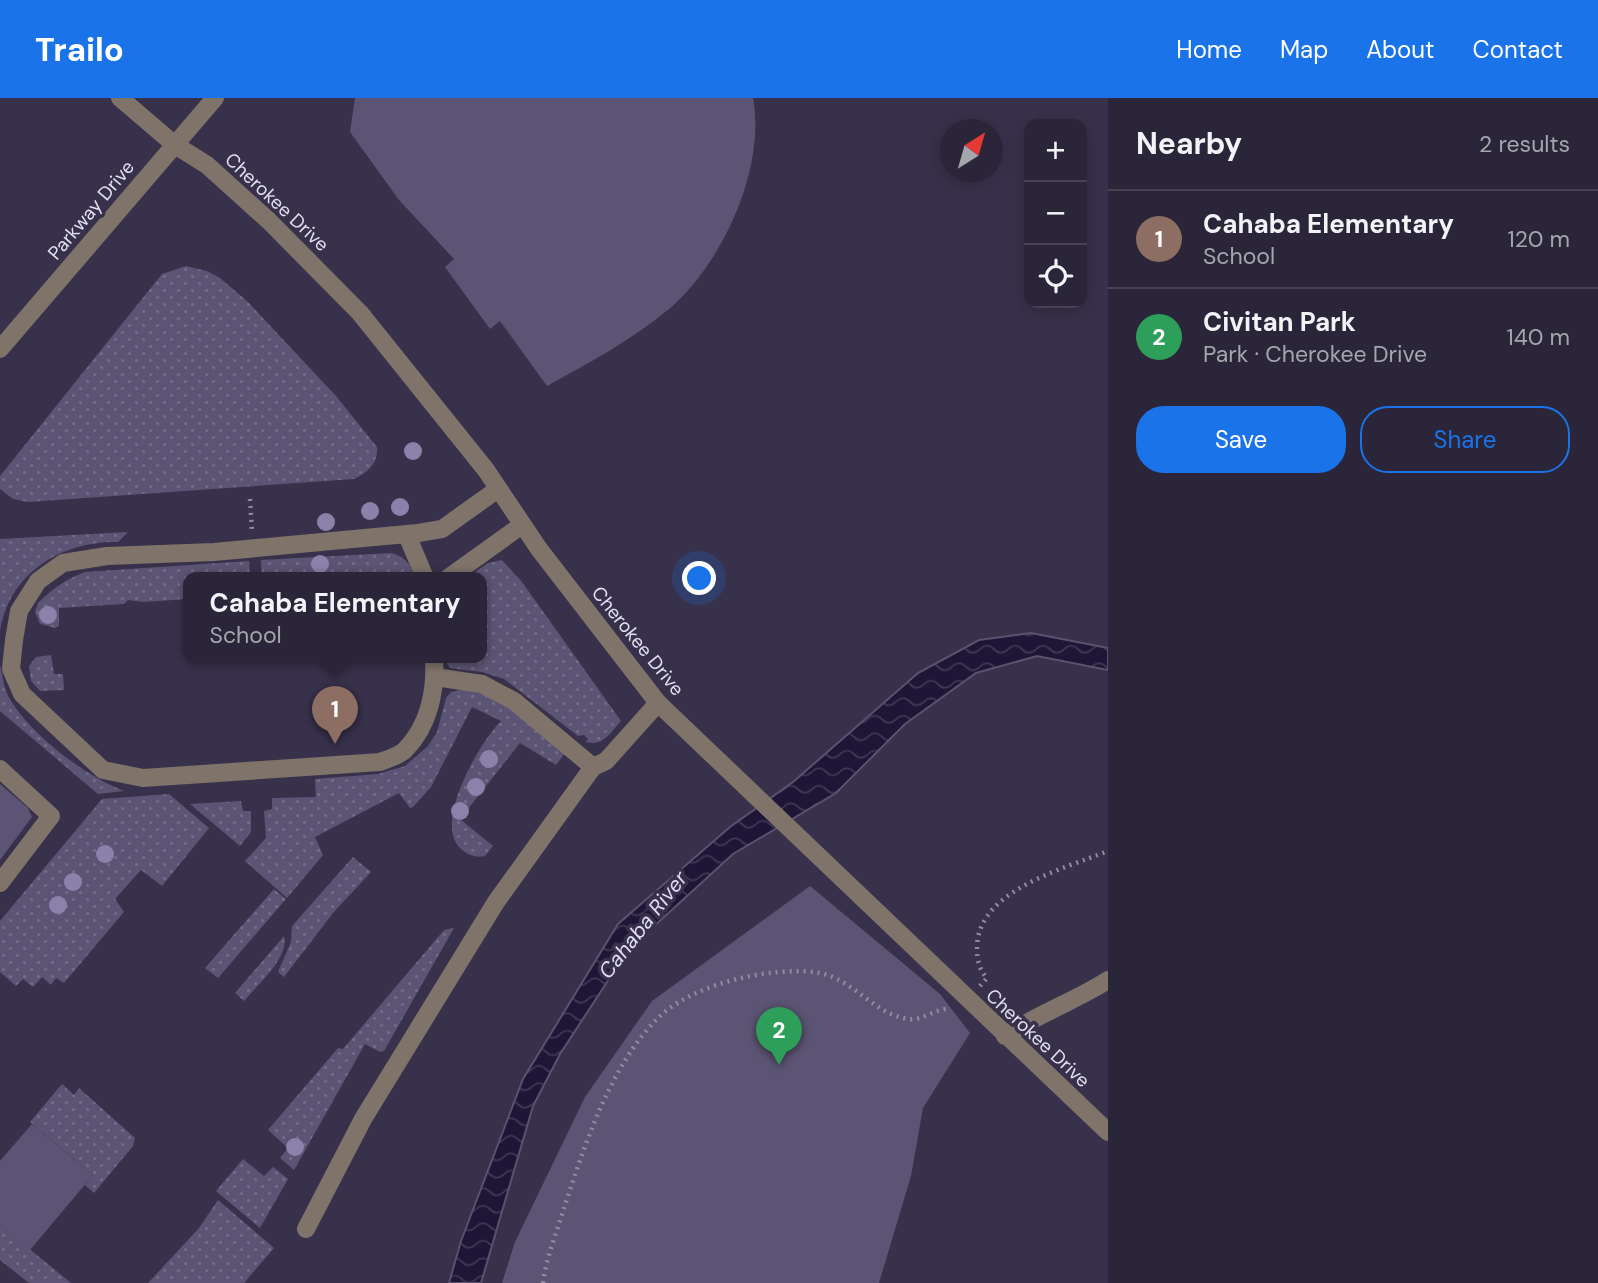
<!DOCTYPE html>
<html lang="en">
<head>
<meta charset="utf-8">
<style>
  body { margin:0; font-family:"DM Sans",sans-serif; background:#363143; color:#f1f3f6 }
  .controls { position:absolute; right:21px; top:21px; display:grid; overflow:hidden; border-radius:14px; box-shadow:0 4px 18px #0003 }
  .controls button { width:63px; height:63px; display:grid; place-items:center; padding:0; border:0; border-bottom:2px solid #464253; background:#2a2538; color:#f1f3f6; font:35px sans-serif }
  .compass { position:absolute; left:940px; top:21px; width:63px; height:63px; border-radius:50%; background:#2a2538; box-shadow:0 4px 18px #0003; rotate:37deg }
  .you { position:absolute; left:700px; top:481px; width:24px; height:24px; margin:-18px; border:5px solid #fff; border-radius:50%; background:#1a73e8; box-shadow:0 0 0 10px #1a73e833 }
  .badge { display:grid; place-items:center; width:46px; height:46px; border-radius:50%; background:#1a73e8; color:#fff; font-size:23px; font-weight:700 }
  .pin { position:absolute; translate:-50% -58px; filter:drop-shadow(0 2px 4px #0008) }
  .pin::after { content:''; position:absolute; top:37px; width:24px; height:21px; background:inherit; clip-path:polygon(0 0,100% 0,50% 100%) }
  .popup { position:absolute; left:183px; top:474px; width:304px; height:91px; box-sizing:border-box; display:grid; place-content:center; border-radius:14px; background:#2a2538; filter:drop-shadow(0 2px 5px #0005); font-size:23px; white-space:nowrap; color:#a5a5ae }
  .popup b { font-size:26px; color:#f1f3f6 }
  .popup::after { content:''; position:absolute; left:50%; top:100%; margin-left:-14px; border:14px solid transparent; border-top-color:#2a2538 }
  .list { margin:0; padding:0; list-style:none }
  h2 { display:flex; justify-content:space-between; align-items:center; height:91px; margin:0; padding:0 28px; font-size:30px }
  h2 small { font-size:23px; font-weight:400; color:#a5a5ae }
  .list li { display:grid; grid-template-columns:46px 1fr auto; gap:21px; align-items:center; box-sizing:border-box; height:98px; padding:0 28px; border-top:2px solid #464253 }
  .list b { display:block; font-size:26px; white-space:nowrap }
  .list p { margin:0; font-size:23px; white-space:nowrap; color:#a5a5ae }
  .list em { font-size:23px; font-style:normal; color:#a5a5ae }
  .actions { display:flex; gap:14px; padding:21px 28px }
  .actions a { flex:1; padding:16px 0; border:2px solid #1a73e8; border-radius:28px; text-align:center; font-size:24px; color:#1a73e8 }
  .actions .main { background:#1a73e8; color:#fff }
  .icon { flex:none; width:38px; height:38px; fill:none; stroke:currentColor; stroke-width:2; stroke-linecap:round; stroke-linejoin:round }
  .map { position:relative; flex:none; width:1108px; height:1185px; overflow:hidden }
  header { display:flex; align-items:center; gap:42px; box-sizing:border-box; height:98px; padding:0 35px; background:#1a73e8; color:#fff }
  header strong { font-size:33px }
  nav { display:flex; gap:38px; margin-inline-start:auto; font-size:24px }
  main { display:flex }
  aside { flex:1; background:#2a2538 }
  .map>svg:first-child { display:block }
  .grass { fill:url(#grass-dots) }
  .park { fill:#5c5474 }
  .water { fill:url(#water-waves); stroke:#5a526f; stroke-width:2 }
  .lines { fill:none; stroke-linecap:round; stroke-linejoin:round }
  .path { stroke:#908ba1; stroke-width:4.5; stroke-dasharray:2 5; stroke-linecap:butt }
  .minor { stroke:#7f736a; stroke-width:18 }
  .tree { fill:#8b81aa }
  .labels { text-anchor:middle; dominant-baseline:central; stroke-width:7; stroke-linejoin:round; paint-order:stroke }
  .street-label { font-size:19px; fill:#e3e0f1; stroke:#38314b }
  .water-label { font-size:21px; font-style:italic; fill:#e0dbf6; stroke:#38314b }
</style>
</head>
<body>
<header>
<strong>Trailo</strong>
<nav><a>Home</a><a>Map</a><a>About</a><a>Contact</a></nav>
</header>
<main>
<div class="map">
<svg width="1108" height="1185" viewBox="0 0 1108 1185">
  <defs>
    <pattern id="grass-dots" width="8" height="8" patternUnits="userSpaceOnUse" patternTransform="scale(1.75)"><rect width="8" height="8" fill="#5c5474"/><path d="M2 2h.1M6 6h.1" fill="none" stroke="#736c88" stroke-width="1.8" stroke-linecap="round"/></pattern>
    <pattern id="water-waves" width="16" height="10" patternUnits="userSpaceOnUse" patternTransform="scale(1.75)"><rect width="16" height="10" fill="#1f1537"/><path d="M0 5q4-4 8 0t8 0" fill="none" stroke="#3f3754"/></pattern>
  </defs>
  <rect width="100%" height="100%" fill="#38314b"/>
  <g class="grass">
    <path d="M186,168L207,173L220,180L248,204L336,298L377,349C378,366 368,374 354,381L28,404L13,401L0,391V378L162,176Z"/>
    <path d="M128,434L118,444C62,443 10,474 0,533V441Z"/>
    <path d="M391,455C405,459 411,465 413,480H262L261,462Z"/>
    <path d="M502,462L522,484L621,623C611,634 603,649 586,644L588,641L584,637L578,638L504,581L482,574L450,570L445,562L482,560V480H466L488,465Z"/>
    <path d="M249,463L250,480H188V501L143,504L128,502L124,506L59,510V528L55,530L40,526L35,514L38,505C53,490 65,482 85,474Z"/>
    <polygon points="51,557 54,576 63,576 64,592 40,593 31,583 29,568 36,559"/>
    <path d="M0,567C2,575 3,585 6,593C23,632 85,678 124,693L98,696L0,613Z"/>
    <path d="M464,591C506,596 533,628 565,655L556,667L520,645L460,721L493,748L485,758C475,760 468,757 460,750C433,724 480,644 501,623L472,609L431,689L413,709L410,710L399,695L315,739L323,757L287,800L245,763L266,740L264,713L272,711V700L316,699L315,681L378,676L405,668L428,648L437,634L446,600L451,594Z"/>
    <polygon points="169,696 209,730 162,788 141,772 115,801 124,814 64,885 56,880 51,887 42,879 33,889 23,881 16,888 0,874 0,823 102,701"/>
    <polygon points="241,703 243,713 251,713 251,734 240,748 190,706"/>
    <polygon points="353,759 371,774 333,815 284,879 278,874 291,844 292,828"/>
    <polygon points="274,791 286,801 218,880 205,870"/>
    <polygon points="454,830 384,953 380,954 365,946 294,1072 280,1060 288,1050 268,1032 338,950 343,951 444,832"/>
    <path d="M284,838C290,859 256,888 244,903L235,895Z"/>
    <polygon points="62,986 74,997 79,990 135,1040 133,1048 94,1095 85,1087 93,1077 30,1024"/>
    <polygon points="243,1061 264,1078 273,1069 288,1081 260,1130 216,1093"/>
    <polygon points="218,1102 274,1150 244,1185 148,1185 199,1130"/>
    <polygon points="0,1127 71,1185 29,1185 0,1162"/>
  </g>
  <g class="park">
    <path d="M355,0H753C766,70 723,165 669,211C633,241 589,265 547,288L500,223L490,231L445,169L454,161L399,102L350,34Z"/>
    <polygon points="0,686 28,710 32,719 0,762"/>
    <polygon points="810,788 940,896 970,935 923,1010 911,1078 879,1185 502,1185 515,1144 585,999 652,903"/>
    <polygon points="32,1026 93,1077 30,1152 0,1127 0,1063"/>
  </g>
  <polygon class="water" points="1031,535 1108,550 1108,572 1037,558 976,575 905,626 836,695 733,756 628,852 560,956 533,1008 481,1185 449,1185 461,1143 523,981 618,826 730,729 793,684 918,575 979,542"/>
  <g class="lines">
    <g class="path">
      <polyline points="250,401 252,433"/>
      <path d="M980,888L987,880C979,871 977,862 977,850C977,792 1064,771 1108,753"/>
      <path d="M543,1185C546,1160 556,1137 563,1113C584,1049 610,967 659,919C693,886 773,867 820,875C854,882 875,917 909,921C922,923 936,910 949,911"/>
    </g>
    <g class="minor">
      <polyline points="120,0 175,47 207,67 269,123 360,215 486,372 539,451 658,605 1108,1034"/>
      <polyline points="0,251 215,0"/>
      <polyline points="407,437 425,480"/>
      <polyline points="448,480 522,427"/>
      <path d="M434,560C436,593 429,628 405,652C399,658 388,661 380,664L143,680L103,672L22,596L11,571L14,542L19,513L38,483L63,465L107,458L214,454L418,435L442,431L498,391"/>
      <polyline points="435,579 482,586 514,603 593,669 606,663 658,605"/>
      <polyline points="0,671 51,718 0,785"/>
      <path d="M1005,938C1038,916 1075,903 1108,882"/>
      <polyline points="306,1131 363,1021 496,804 593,669"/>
    </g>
  </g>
  <g class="tree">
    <circle cx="413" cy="353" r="9"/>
    <circle cx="400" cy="409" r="9"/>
    <circle cx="370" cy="413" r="9"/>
    <circle cx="326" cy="424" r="9"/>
    <circle cx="320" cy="466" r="9"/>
    <circle cx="48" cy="517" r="9"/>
    <circle cx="489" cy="661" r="9"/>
    <circle cx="476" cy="689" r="9"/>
    <circle cx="460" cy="713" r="9"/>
    <circle cx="105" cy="756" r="9"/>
    <circle cx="73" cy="784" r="9"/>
    <circle cx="58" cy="807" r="9"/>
    <circle cx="295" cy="1049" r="9"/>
  </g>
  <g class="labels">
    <g class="street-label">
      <text transform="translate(277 104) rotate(43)">Cherokee Drive</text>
      <text transform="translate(91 112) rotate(-50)">Parkway Drive</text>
      <text transform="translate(638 543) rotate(51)">Cherokee Drive</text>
      <text transform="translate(1038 940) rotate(43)">Cherokee Drive</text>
    </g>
    <g class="water-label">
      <text transform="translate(643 827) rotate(-52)">Cahaba River</text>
    </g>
  </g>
</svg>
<div class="controls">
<button>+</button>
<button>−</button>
<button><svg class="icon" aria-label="locate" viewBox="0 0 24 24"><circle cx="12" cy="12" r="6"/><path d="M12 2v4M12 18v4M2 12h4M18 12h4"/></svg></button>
</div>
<svg class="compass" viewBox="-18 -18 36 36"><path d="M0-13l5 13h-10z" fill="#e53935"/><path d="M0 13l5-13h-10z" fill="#a5a5ae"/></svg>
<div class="you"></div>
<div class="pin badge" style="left:335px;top:646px;background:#8d6e63">1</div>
<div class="popup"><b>Cahaba Elementary</b>School</div>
<div class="pin badge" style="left:779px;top:967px;background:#2e9e5b">2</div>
</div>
<aside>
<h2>Nearby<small>2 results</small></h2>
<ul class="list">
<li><span class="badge" style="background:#8d6e63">1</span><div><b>Cahaba Elementary</b><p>School</p></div><em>120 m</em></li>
<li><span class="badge" style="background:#2e9e5b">2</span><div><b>Civitan Park</b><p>Park · Cherokee Drive</p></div><em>140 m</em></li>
</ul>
<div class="actions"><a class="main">Save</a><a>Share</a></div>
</aside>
</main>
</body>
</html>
